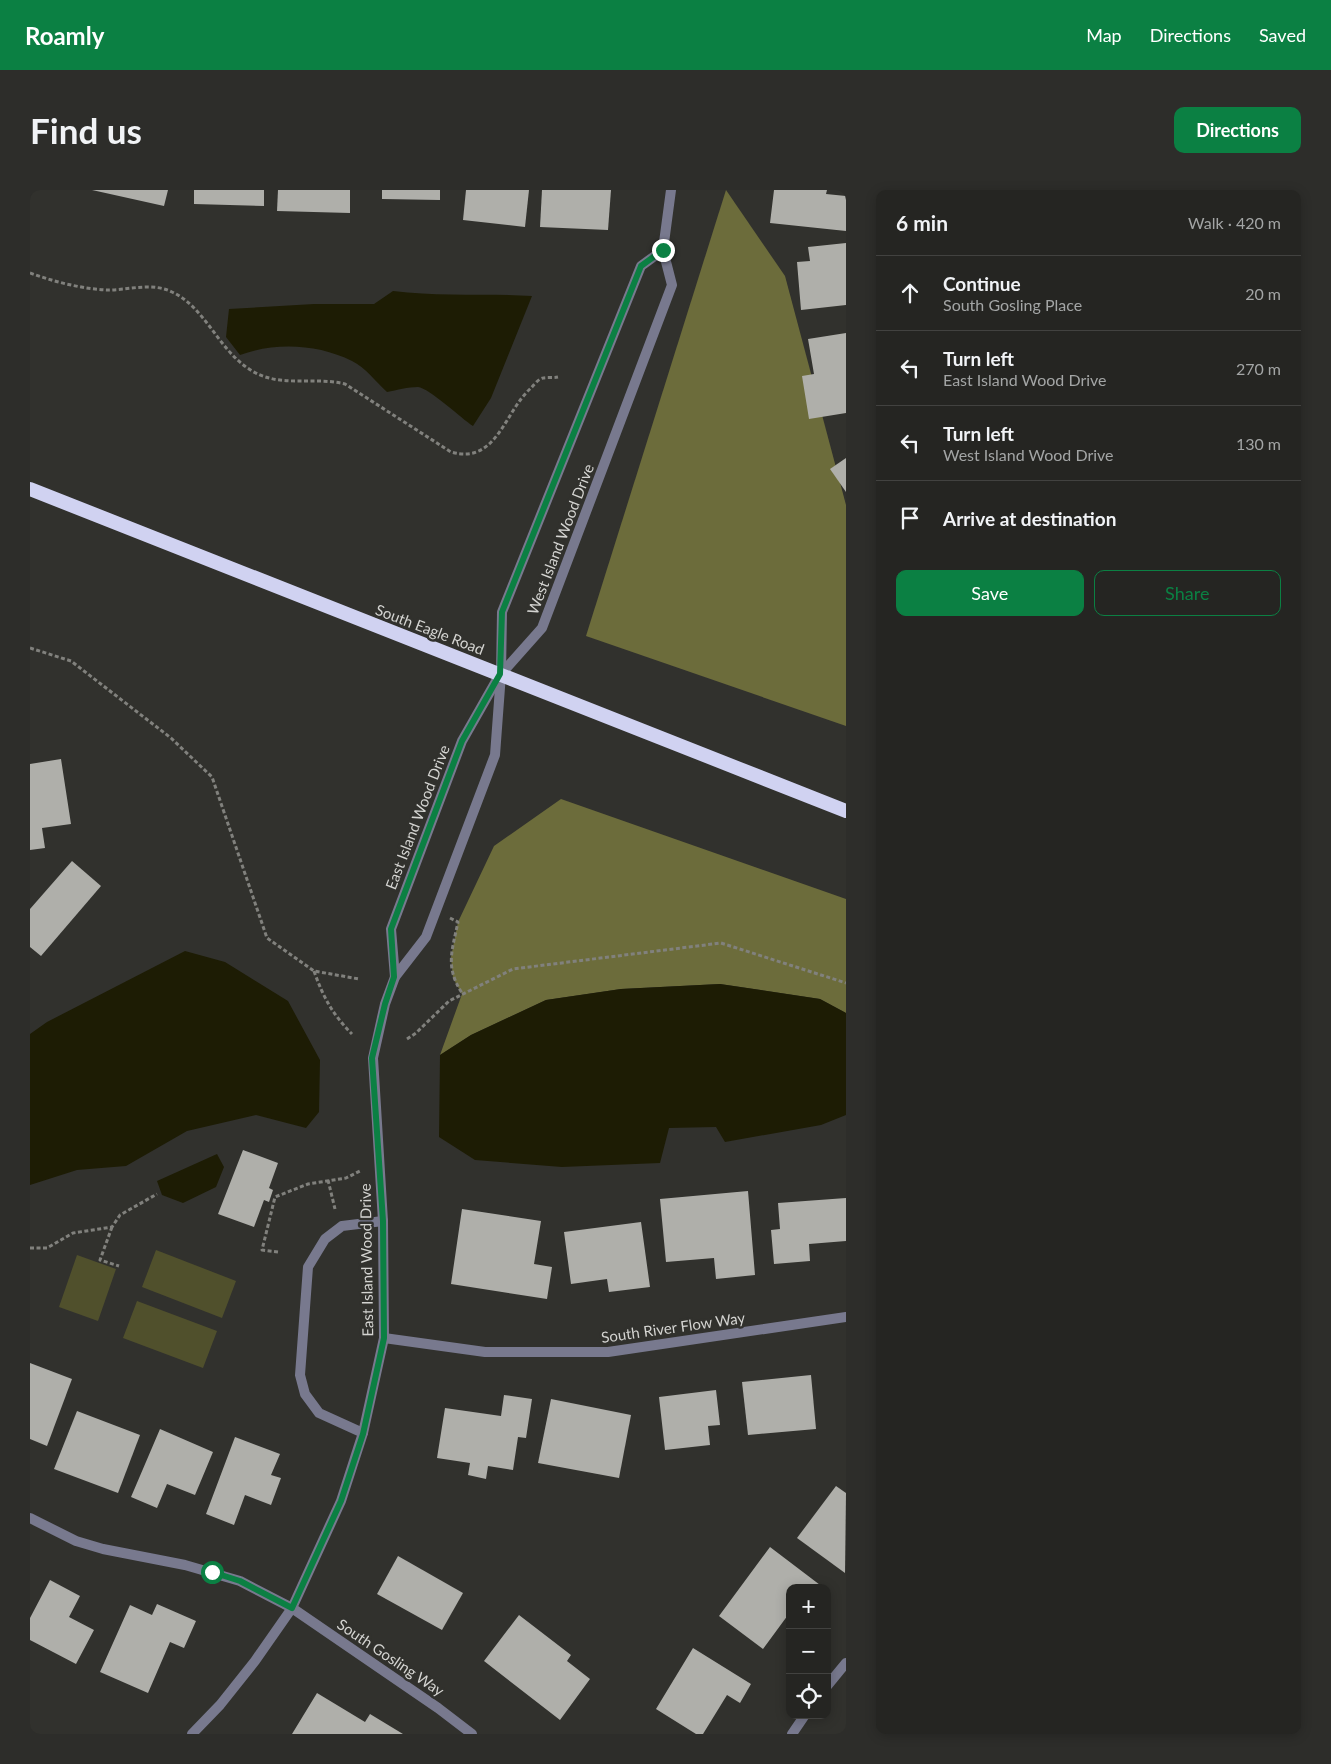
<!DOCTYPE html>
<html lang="en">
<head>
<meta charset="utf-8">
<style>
  body { margin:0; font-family:Lato,sans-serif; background:#2d2d2a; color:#f1f3f6 }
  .controls { position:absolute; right:15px; bottom:15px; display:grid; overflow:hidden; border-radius:10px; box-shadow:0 2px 12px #0003 }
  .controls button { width:45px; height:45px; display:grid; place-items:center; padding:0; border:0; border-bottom:1px solid #424240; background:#252522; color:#f1f3f6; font:25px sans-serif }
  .stop { position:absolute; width:15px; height:15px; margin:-11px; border:4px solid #0b8043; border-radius:50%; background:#fff }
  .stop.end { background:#0b8043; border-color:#fff; box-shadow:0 1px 5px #0008 }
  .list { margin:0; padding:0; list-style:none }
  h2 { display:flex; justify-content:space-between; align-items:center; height:65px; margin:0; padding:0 20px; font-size:21px }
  h2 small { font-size:16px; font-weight:400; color:#a3a5a5 }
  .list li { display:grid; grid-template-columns:32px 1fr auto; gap:15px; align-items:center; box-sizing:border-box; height:75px; padding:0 20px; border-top:1px solid #424240 }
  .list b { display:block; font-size:19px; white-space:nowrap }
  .list p { margin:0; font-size:16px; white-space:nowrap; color:#a3a5a5 }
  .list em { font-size:16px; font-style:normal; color:#a3a5a5 }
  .actions { display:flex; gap:10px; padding:15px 20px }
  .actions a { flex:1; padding:11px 0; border:1px solid #0b8043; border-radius:10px; text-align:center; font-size:18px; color:#0b8043 }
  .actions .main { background:#0b8043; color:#fff }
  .icon { flex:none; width:28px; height:28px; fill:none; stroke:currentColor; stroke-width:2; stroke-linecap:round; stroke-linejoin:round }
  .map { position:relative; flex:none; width:816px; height:1544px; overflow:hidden; border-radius:10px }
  header { display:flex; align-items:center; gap:30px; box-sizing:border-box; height:70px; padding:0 25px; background:#0b8043; color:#fff }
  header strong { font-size:24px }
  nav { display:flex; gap:28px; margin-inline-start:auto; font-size:18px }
  .intro { display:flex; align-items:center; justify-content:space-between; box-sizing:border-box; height:120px; padding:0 30px }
  h1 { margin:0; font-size:35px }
  .button { padding:12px 22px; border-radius:10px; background:#0b8043; color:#fff; font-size:18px; font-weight:700 }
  main { display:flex; gap:30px; padding:0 30px }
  aside { flex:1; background:#252522; border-radius:10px; box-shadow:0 2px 12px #0003 }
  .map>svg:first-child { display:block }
  .green { fill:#50502c }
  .forest { fill:#6c6c3b }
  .water { fill:#1d1c04 }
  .building { fill:#afafaa }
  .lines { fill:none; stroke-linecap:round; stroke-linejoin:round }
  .path { stroke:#81817d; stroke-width:3; stroke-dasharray:4 2.5; stroke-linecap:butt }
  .service { stroke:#78798e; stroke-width:10 }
  .minor { stroke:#78798e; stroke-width:10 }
  .tertiary { stroke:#78798e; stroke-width:10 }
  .trunk { stroke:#d0d2f1; stroke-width:14 }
  .route { stroke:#0b8043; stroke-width:6 }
  .labels { text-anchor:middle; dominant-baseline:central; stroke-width:5; stroke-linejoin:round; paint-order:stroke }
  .street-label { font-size:15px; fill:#d4d4d1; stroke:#31312d }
</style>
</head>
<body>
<header>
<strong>Roamly</strong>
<nav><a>Map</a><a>Directions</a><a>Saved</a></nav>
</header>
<div class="intro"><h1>Find us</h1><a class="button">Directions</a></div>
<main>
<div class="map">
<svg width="816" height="1544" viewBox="0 0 816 1544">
  <rect width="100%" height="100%" fill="#31312d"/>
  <g class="green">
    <polygon points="126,1060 206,1091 192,1128 112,1097"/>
    <polygon points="47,1065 86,1079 68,1131 29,1117"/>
    <polygon points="107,1111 187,1141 173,1178 93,1148"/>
  </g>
  <g class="forest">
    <polygon points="696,0 755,86 816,315 816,536 556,446"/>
    <polygon points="531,609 816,709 816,823 790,809 690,794 591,799 516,810 441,845 410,865 432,804 423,788 421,767 428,732 464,656"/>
  </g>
  <g class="water">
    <path d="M363,101C409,107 455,103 502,106L461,208L443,236C432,229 399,198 388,197C378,197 367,200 357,202C346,192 335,177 322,171C288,154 245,152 210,165L196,147L199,119L284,114H344Z"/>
    <polygon points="155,761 195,772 258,811 290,870 289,922 276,938 226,925 157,941 96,976 47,980 0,995 0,844 17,832"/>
    <polygon points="690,794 790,809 816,823 816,925 791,935 695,952 686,937 639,938 630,973 532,977 445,970 409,947 410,865 441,845 516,810 591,799"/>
    <polygon points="187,964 194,977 186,997 153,1013 132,1005 127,991"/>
  </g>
  <g class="building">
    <polygon points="62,0 138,0 134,16"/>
    <polygon points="164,0 234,0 234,16 164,14"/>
    <polygon points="248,0 320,0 320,23 247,21"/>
    <polygon points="352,0 410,0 410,10 352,9"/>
    <polygon points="436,0 499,0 495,37 433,30"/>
    <polygon points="512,0 581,0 578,40 510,37"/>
    <polygon points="744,0 797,0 796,4 816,6 816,41 740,33"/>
    <polygon points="816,53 816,115 771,120 767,72 780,71 778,57"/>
    <polygon points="816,143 816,223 779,229 772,186 784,184 778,149"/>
    <polygon points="816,268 816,302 800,279"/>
    <polygon points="31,569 41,634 12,638 15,658 0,660 0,574"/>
    <polygon points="42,671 71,696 11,766 0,757 0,719"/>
    <polygon points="213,960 248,973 239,998 243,1000 239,1012 234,1010 224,1037 188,1024"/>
    <polygon points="718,1001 725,1085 686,1089 684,1068 636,1072 630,1009"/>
    <polygon points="816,1008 816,1051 779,1054 780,1071 744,1074 741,1040 750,1039 748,1013"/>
    <polygon points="432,1019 511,1031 504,1074 522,1077 517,1109 421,1094"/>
    <polygon points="611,1032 620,1097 579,1102 577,1089 541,1094 534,1042"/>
    <polygon points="0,1173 42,1189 17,1256 0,1249"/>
    <polygon points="781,1185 786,1239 718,1245 712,1192"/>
    <polygon points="686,1200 690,1235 678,1236 680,1255 635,1260 629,1207"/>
    <polygon points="474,1205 502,1209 496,1248 488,1247 483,1280 458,1276 456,1289 438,1285 440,1273 407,1268 415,1218 471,1226"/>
    <polygon points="521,1209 601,1225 589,1288 508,1273"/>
    <polygon points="47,1221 110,1245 88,1303 24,1279"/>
    <polygon points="130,1239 183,1262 165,1305 137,1294 127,1318 101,1307"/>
    <polygon points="205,1247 250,1264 241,1285 251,1288 241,1315 215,1305 204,1335 176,1324"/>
    <polygon points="806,1296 816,1303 815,1383 767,1348"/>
    <polygon points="740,1357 794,1398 760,1398 760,1427 758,1425 733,1459 689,1426"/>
    <polygon points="368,1366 433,1403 412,1440 347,1404"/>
    <polygon points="20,1390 50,1406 39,1427 64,1440 46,1474 0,1450 0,1428"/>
    <polygon points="127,1414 166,1431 154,1458 140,1452 118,1503 70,1482 100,1415 122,1425"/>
    <polygon points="489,1425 541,1465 537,1471 560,1489 530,1530 454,1471"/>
    <polygon points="663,1458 721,1494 710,1513 697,1505 673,1544 666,1544 626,1519"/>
    <polygon points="287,1503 335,1532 340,1524 373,1544 262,1544"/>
  </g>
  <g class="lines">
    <g class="path">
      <path d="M0,83C25,92 52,99 78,100C99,100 122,92 142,102C175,117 188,159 219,179C248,199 283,186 315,194L421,262C467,275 474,222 501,198C504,195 508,189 513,188C517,187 523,188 528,187"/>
      <polyline points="0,458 41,471 141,548 182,587 237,748 284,781 329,789"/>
      <path d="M420,728L428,732C422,761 415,777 432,803"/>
      <path d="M284,781C293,807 303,825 322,844"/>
      <polyline points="377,849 386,843 419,811 483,779 691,753 816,793"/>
      <polyline points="298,990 305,1019"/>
      <polyline points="82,1037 70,1070 89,1076"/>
      <polyline points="0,1058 17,1058 43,1043 82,1037 90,1025 127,1004"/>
      <polyline points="248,1062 232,1060 245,1007 278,994 316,988 330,981"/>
    </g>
    <polyline class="service" points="333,1243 289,1223 275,1204 270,1185 278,1077 295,1049 312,1036 353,1031"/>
    <g class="minor">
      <polyline points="471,484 512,438 642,95 633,60 641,0"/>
      <polyline points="471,484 472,422 611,76 633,60"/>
      <polyline points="354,1148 455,1162 578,1162 816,1127"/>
      <polyline points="0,1328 46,1351 73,1359 155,1375 210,1391 262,1418 408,1518 442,1544"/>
      <polyline points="797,1496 816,1473"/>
      <polyline points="762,1544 775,1525"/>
    </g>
    <g class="tertiary">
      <polyline points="365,787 361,739 432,551 469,486"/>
      <polyline points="162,1544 190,1515 225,1471 262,1418 311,1311 333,1243 354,1148 353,1031 343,868 355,814 365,787 396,747 465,565 471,484"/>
    </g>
    <polyline class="trunk" points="0,299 816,621"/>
  </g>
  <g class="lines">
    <polyline class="route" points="182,1382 210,1391 262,1418 311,1311 333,1244 354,1148 353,1031 342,868 355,814 364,787 361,739 432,551 470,484 472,422 611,76 633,60"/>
  </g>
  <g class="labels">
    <g class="street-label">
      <text transform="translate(530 349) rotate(-69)">West Island Wood Drive</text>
      <text transform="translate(400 439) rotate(21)">South Eagle Road</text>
      <text transform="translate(387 627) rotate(-69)">East Island Wood Drive</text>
      <text transform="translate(336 1070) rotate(-91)">East Island Wood Drive</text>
      <text transform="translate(643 1137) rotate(-8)">South River Flow Way</text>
      <text transform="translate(361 1467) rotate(34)">South Gosling Way</text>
    </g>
  </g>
</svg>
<div class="controls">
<button>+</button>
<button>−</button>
<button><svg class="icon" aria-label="locate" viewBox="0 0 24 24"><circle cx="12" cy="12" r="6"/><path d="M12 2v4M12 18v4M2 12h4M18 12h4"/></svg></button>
</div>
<div class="stop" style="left:182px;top:1382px"></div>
<div class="stop end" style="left:633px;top:60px"></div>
</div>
<aside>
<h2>6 min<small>Walk · 420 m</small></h2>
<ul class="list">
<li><svg class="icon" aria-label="ahead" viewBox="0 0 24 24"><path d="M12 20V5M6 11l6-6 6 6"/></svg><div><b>Continue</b><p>South Gosling Place</p></div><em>20 m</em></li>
<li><svg class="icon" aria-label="left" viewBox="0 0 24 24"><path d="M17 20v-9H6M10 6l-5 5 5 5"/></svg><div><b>Turn left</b><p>East Island Wood Drive</p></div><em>270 m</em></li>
<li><svg class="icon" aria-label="left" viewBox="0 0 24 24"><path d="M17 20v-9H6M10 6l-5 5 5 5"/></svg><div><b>Turn left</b><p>West Island Wood Drive</p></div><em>130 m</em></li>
<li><svg class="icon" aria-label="arrive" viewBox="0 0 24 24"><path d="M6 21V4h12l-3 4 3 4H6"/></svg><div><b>Arrive at destination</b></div></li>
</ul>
<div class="actions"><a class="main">Save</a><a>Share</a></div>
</aside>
</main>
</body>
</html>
